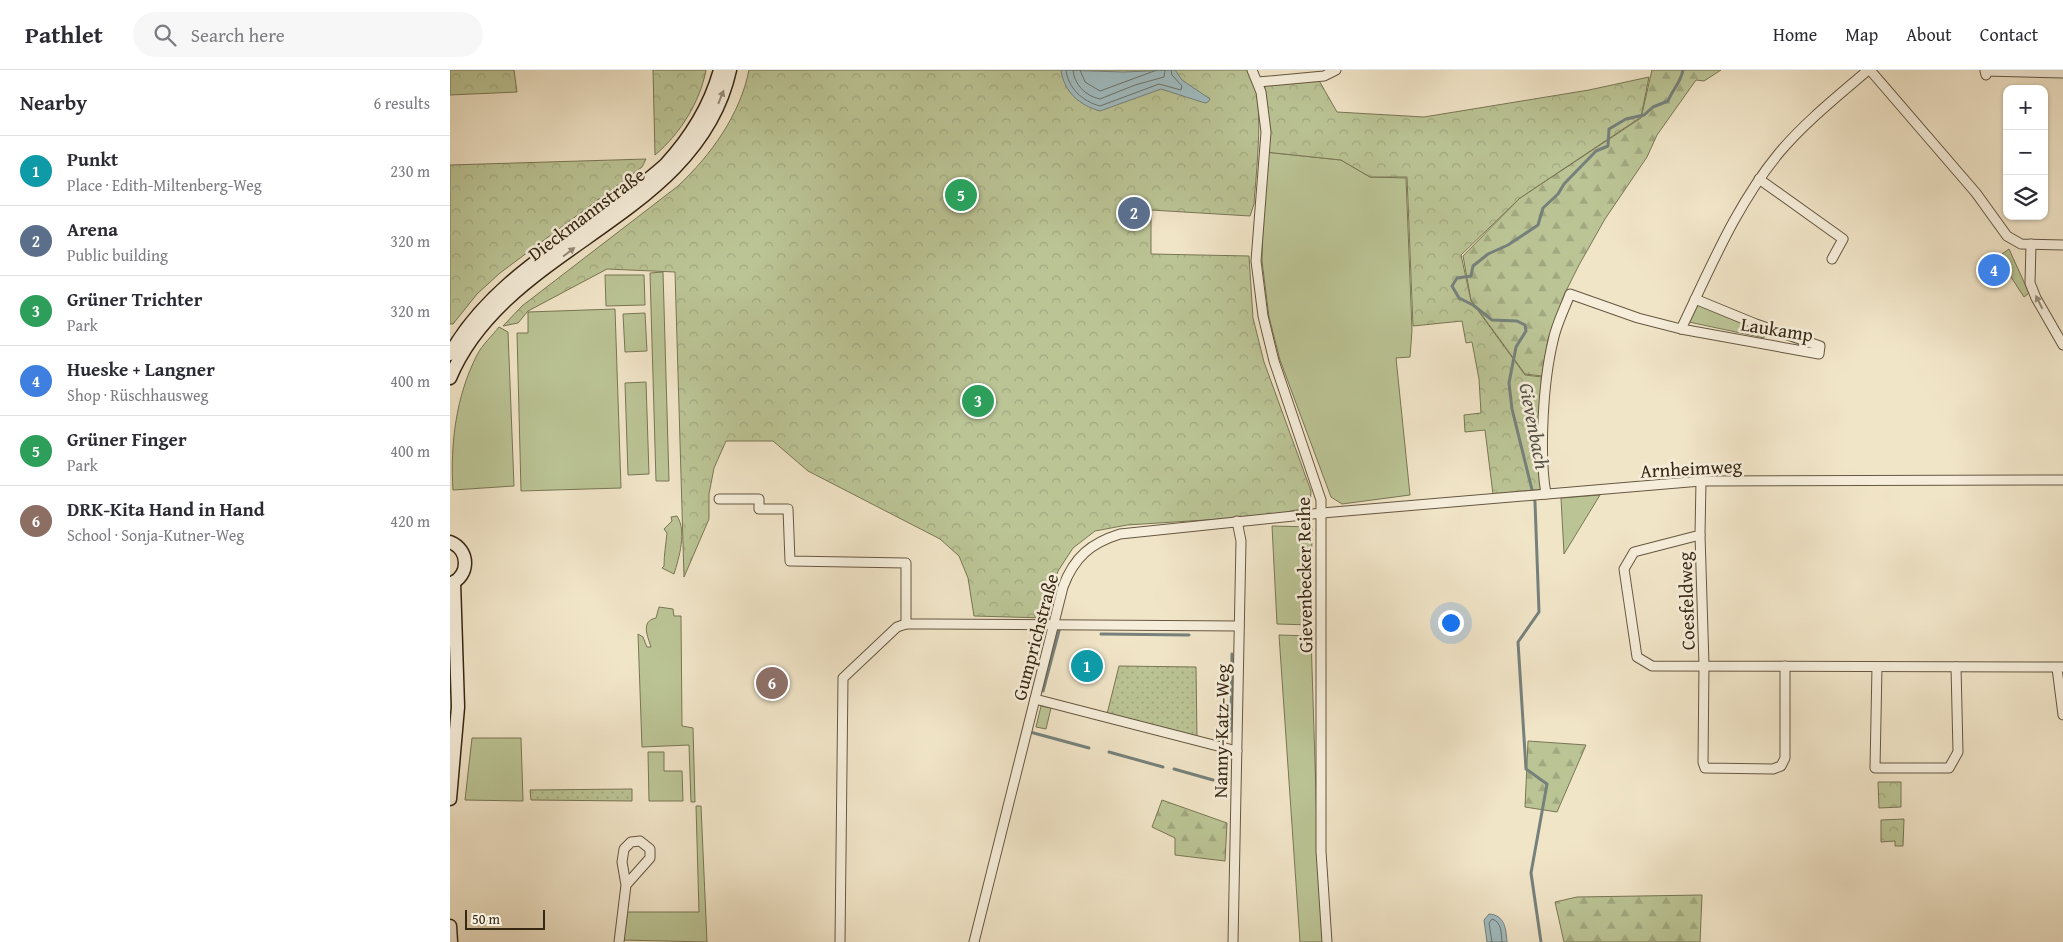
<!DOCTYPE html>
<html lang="en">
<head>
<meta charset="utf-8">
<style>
  body { margin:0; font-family:"Gentium Book Plus",serif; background:#f7f7f7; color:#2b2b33 }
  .controls { position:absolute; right:15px; top:15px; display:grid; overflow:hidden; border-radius:10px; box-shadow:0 1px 4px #0004 }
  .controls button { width:45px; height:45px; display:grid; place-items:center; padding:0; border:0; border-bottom:1px solid #e1e1e2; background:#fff; color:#2b2b33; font:25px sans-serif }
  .scale { position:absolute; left:15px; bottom:12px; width:80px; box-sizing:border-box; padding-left:5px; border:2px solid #372814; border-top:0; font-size:14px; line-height:18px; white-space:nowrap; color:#372814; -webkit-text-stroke:4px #f6eedb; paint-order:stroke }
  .you { position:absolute; left:1000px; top:552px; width:18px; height:18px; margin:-12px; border:4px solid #fff; border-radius:50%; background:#1a73e8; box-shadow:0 0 0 8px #1a73e833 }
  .badge { display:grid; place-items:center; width:32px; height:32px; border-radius:50%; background:#111827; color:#fff; font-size:16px; font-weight:700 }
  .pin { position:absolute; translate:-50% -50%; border:2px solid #fff; box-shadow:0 1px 5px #0006 }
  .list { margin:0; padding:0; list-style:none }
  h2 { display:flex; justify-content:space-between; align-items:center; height:65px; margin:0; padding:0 20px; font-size:21px }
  h2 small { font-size:16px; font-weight:400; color:#7c7c81 }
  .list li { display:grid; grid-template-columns:32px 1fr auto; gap:15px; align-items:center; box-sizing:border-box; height:70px; padding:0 20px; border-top:1px solid #e1e1e2 }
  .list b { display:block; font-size:19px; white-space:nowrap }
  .list p { margin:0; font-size:16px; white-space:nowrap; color:#7c7c81 }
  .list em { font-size:16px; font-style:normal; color:#7c7c81 }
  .icon { flex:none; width:28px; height:28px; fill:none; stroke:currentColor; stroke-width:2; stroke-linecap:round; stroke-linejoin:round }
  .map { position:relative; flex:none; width:1613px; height:872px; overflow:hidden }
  header { display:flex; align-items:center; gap:30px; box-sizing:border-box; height:70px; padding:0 25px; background:#fff; border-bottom:1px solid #e1e1e2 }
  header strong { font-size:24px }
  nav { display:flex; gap:28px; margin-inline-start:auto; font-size:18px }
  .search { width:350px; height:45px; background:#f7f7f7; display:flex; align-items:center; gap:12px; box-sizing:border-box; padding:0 18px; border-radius:28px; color:#7c7c81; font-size:19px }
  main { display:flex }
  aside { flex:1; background:#fff }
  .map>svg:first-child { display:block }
  .grass { fill:#bbc495; stroke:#797654 }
  .forest { fill:url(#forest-firs); stroke:#797654 }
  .park { fill:url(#park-crowns); stroke:#797654 }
  .garden { fill:url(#garden-dots); stroke:#797654 }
  .water { fill:#a0bcc1; stroke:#76817c }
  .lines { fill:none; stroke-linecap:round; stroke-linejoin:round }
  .shore { stroke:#6c726a; stroke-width:1 }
  .stream { stroke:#76817c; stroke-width:3 }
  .street-casing { stroke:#665741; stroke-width:11 }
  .secondary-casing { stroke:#372814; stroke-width:15 }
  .street { stroke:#f6eedb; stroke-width:9 }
  .secondary { stroke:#f6eedb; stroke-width:12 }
  .oneway { fill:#968b78 }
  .labels { text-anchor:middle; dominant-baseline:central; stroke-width:5; stroke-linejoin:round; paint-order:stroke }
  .street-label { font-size:19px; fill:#372814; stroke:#f6eedb }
  .water-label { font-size:20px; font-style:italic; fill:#565448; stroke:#f6eedb }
</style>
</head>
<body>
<header>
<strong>Pathlet</strong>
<div class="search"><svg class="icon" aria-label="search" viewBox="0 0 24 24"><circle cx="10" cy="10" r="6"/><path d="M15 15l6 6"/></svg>Search here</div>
<nav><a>Home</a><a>Map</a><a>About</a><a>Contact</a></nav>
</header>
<main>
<aside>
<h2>Nearby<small>6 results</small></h2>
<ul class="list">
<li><span class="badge" style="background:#0f9aa8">1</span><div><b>Punkt</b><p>Place · Edith-Miltenberg-Weg</p></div><em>230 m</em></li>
<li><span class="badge" style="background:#5c6f8a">2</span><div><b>Arena</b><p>Public building</p></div><em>320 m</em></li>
<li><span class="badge" style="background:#2e9e5b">3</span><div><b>Grüner Trichter</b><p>Park</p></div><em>320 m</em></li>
<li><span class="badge" style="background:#3f7fe0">4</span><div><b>Hueske + Langner</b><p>Shop · Rüschhausweg</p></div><em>400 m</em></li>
<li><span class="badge" style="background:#2e9e5b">5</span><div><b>Grüner Finger</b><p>Park</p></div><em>400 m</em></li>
<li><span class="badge" style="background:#8d6e63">6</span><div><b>DRK-Kita Hand in Hand</b><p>School · Sonja-Kutner-Weg</p></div><em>420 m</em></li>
</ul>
</aside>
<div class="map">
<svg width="1613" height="872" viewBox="0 0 1613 872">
  <defs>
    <pattern id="forest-firs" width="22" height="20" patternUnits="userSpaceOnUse" patternTransform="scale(1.25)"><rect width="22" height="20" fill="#bbc495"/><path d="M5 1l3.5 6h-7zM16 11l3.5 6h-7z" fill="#a1a880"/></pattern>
    <pattern id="park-crowns" width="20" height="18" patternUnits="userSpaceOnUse" patternTransform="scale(1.25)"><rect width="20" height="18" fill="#bbc495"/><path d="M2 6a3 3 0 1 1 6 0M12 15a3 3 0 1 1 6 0" fill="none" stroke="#a1a880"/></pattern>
    <pattern id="garden-dots" width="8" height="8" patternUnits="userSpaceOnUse" patternTransform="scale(1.25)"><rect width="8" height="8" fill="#bbc495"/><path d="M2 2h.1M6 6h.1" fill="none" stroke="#a1a880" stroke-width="1.8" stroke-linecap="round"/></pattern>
  </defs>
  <rect width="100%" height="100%" fill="#f1e5c8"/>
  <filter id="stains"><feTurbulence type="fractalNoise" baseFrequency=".004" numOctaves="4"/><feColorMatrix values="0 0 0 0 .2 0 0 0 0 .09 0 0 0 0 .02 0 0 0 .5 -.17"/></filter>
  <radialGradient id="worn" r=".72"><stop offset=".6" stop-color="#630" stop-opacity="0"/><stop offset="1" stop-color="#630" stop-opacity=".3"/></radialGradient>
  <g class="grass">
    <polygon points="815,82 891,90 920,107 956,108 962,260 960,287 946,288 960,425 892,434 881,427 830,290 819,247 812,191"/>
    <polygon points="1559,179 1579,223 1574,227 1548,187"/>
    <polygon points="213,202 219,411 206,411 200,203"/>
    <polygon points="155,205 194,205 195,235 156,236"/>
    <polygon points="1247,234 1316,261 1314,268 1239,252"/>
    <polygon points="165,239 171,418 71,421 67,263 78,263 78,242"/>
    <polygon points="195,243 197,281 175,282 173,244"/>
    <path d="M49,257L58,262L64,416L3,420C0,374 6,326 27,285C32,275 42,266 49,257Z"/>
    <polygon points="196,312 199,404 178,405 175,313"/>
    <polygon points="1150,425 1114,484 1111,428"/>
    <path d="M227,446C237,461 229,488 224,504L212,498L214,496C214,484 216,474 217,463L214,459L222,451L221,447Z"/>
    <polygon points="822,456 862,457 861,555 827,554"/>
    <path d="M209,537L223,539L224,546H231L232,656L243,658L245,732H241L239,675L192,677L188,564L193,567L197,577H201C198,567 190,551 206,548Z"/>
    <polygon points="829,565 861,566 867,757 878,872 850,872"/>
    <polygon points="591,636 601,638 596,659 586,657"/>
    <polygon points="22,668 71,668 73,731 15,730"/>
    <polygon points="198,682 214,682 214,701 232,701 233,731 199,731"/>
    <polygon points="246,736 251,736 257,872 172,870 173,842 249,842"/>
  </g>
  <g class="forest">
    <polygon points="1202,0 1271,0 1254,11 1246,10 1207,65 1197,87 1155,149 1129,195 1115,223 1098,269 1092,306 1075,304 1021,230 1013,186 1070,128 1191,48"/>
    <polygon points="1078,671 1136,675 1107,742 1075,737"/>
    <polygon points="712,730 777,753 775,791 725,785 725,768 702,757"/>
    <polygon points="1252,825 1250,872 1114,872 1105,832 1127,827"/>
  </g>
  <g class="park">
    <polygon points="0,0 64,0 67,22 0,25"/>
    <path d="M203,0H256C250,32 230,64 205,85Z"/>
    <path d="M299,0H799C816,26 806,101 804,134L800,146L701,140V184L799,186L803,248L814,292L861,421L860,437L818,446L677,455L645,461L623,478L608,501L595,548L524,546L518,508L509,486L490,469L358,401L323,371H276L264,398L259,424V449L234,507L225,202L157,199L78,241L68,253L53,256L72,236L228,116C261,85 290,45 299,0Z"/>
    <polygon points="867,7 887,42 974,47 1139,20 1199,7 1191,47 1070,128 1011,185 1021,231 1075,305 1092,307 1096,419 1043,424 1035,360 1015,362 1014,345 1031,343 1029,309 1022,272 1016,273 1012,251 963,256 957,107 920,107 891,90 815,82 812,9"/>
    <polygon points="196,89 192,97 50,203 27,224 3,254 0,254 0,95"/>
    <polygon points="1428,712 1451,712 1451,737 1429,738"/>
    <polygon points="1454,749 1453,776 1445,776 1445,771 1431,772 1431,750"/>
  </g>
  <g class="garden">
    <polygon points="669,596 746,597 747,668 657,644"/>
    <polygon points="182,719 182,731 81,730 80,720"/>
  </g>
  <g class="water">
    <path d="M611,0L673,2L725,0L732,10L760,29L758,32L755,33L711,19L650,41C629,35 614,22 611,0Z"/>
    <path d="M1039,844C1055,845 1056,859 1057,872H1037L1034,850Z"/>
  </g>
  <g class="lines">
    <g class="shore">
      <path d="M616,0C618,18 632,31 650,36L709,14L731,20L732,16L722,5L721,0"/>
      <path d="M623,0C624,14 635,26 650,29L685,15L714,7L715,0"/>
      <polyline points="630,0 635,12 650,21 707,0"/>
      <path d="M1042,872L1039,853L1042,849C1052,852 1051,863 1052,872"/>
    </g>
    <g class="stream">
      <polyline points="651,564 739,565"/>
      <polyline points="593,621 610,557"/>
      <polyline points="581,659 580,662 639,678"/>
      <polyline points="781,661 782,584"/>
      <polyline points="659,682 713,697"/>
      <polyline points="724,699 763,710"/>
      <path d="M1091,872L1081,803L1097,714L1076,699L1068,572L1089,542L1085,432L1062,339L1059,313L1066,277L1076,261L1075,255L1067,251L1042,250L1023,235L1009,228L1002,216L1007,208L1021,206L1023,196L1038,184L1058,175L1088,155L1093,138L1108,124L1114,114L1146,81L1158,76L1159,59L1176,49L1194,45L1203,37L1218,31C1223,19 1231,12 1233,0"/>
    </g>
    <defs>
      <g id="street">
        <polyline points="802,0 811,22 816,62 806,191 813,246 824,291 871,430 871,781 877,872"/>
        <polyline points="1420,0 1526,123 1557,166 1571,174 1613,175"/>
        <polyline points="1536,5 1535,1 1613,3"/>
        <polyline points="808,12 874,6 886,0"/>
        <polyline points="1309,109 1393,169 1382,189"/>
        <polyline points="1581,174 1580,213 1586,228 1613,275"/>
        <path d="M1231,259C1260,199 1286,135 1329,83C1355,52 1388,26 1418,0"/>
        <polyline points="1251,411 1250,465 1184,482 1174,499 1187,587 1202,596 1613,597"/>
        <path d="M1096,424C1089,384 1093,312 1103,271C1106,255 1114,240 1120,224L1188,248L1231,259L1369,284L1370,276L1306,254L1245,229"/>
        <polyline points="269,429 309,429 309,439 338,439 340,491 456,493 456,554"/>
        <polyline points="1250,465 1254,595 1253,692 1255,698 1323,699 1331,696 1335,688 1335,596"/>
        <polyline points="1427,597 1425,698 1499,698 1508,682 1506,597"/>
        <polyline points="1607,598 1613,645"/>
        <polyline points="585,629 787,681"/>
        <polyline points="169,872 176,815 172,792 174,779 181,772 190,771 200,779 200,788 176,815"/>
        <polyline points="390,872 393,608 447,557 456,554 480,554 789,556"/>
        <path d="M524,872L613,517C624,487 641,473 670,464L872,443L1251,411L1613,410"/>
        <polyline points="783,872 791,471 787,451"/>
      </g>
      <g id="secondary">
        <path d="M0,284C47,200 145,158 215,95C240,68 260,36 270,0"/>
        <path d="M0,308C56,174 247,149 280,0"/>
        <path d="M0,472C20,480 20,506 0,514"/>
        <polyline points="0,729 8,637 4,512"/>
        <polyline points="0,856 1,872"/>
      </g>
    </defs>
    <use href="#street" class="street-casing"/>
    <use href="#secondary" class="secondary-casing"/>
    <use href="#street" class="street"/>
    <use href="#secondary" class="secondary"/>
  </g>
  <defs><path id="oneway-solid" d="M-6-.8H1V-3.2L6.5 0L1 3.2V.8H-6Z" transform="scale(1.25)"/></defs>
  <g class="oneway">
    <use href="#oneway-solid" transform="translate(271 27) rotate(-68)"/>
    <use href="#oneway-solid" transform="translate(119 182) rotate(-37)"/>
    <use href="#oneway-solid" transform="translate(1589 232) rotate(-117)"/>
  </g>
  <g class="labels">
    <g class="street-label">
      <text transform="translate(136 144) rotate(-37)">Dieckmannstraße</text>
      <text transform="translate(1327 259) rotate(9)">Laukamp</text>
      <text transform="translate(1241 398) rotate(-3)">Arnheimweg</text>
      <text transform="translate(854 505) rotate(-91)">Gievenbecker Reihe</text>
      <text transform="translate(1236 531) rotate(-92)">Coesfeldweg</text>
      <text transform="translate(585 567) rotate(-75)">Gumprichstraße</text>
      <text transform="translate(771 661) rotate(-89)">Nanny-Katz-Weg</text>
    </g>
    <g class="water-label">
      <text transform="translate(1085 356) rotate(79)">Gievenbach</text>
    </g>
  </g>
  <rect width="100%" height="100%" filter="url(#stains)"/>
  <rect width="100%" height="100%" fill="url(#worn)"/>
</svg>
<div class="controls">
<button>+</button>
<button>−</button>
<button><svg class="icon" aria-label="layers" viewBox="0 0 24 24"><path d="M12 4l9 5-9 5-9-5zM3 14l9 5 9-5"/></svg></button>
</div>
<div class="scale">50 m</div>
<div class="you"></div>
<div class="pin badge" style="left:637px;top:596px;background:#0f9aa8">1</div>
<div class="pin badge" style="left:684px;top:143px;background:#5c6f8a">2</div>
<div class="pin badge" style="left:528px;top:331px;background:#2e9e5b">3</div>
<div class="pin badge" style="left:1544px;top:200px;background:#3f7fe0">4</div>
<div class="pin badge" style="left:511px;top:125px;background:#2e9e5b">5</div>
<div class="pin badge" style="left:322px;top:613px;background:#8d6e63">6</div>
</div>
</main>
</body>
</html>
